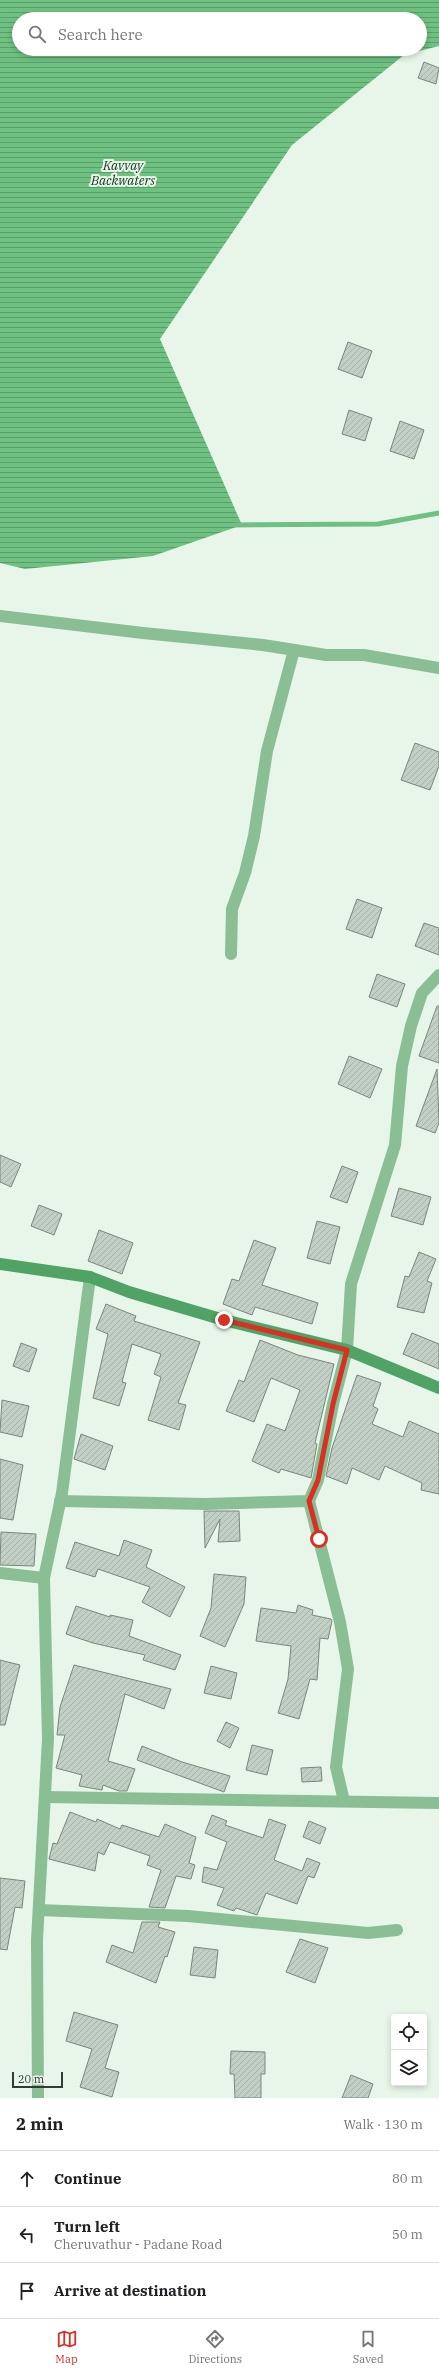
<!DOCTYPE html>
<html lang="en">
<head>
<meta charset="utf-8">
<style>
  body { margin:0; font-family:"IBM Plex Serif",serif; background:#f2f2f2; color:#202124 }
  .controls { position:absolute; right:12px; bottom:12px; display:grid; overflow:hidden; border-radius:4px; box-shadow:0 2px 6px #0003 }
  .controls button { width:36px; height:36px; display:grid; place-items:center; padding:0; border:0; border-bottom:1px solid #e0e0e0; background:#fff; color:#202124; font:20px sans-serif }
  .scale { position:absolute; left:12px; bottom:10px; width:51px; box-sizing:border-box; padding-left:4px; border:2px solid #353a36; border-top:0; font-size:11px; line-height:14px; white-space:nowrap; color:#353a36; -webkit-text-stroke:3px #e8f6ea; paint-order:stroke }
  .stop { position:absolute; width:12px; height:12px; margin:-9px; border:3px solid #d93025; border-radius:50%; background:#fff }
  .stop.end { background:#d93025; border-color:#fff; box-shadow:0 1px 4px #0008 }
  .list { margin:0; padding:0; list-style:none }
  h2 { display:flex; justify-content:space-between; align-items:center; height:52px; margin:0; padding:0 16px; font-size:17px }
  h2 small { font-size:13px; font-weight:400; color:#757577 }
  .list li { display:grid; grid-template-columns:26px 1fr auto; gap:12px; align-items:center; box-sizing:border-box; height:56px; padding:0 16px; border-top:1px solid #e0e0e0 }
  .list b { display:block; font-size:15px; white-space:nowrap }
  .list p { margin:0; font-size:13px; white-space:nowrap; color:#757577 }
  .list em { font-size:13px; font-style:normal; color:#757577 }
  .icon { flex:none; width:22px; height:22px; fill:none; stroke:currentColor; stroke-width:2; stroke-linecap:round; stroke-linejoin:round }
  .map { position:relative; flex:none; width:439px; height:2098px; overflow:hidden }
  .search { position:absolute; background:#fff; box-shadow:0 2px 6px #0003; left:12px; right:12px; top:12px; height:44px; display:flex; align-items:center; gap:10px; box-sizing:border-box; padding:0 14px; border-radius:22px; color:#757577; font-size:15px }
  .sheet { height:220px; background:#fff }
  nav { display:flex; justify-content:space-around; align-items:center; box-sizing:border-box; height:56px; border-top:1px solid #e0e0e0; background:#fff; font-size:11px; color:#757577 }
  nav a { display:grid; justify-items:center; gap:2px }
  nav .on { color:#d93025 }
  .map>svg:first-child { display:block }
  .water { fill:url(#water-rules); fill-rule:evenodd }
  .lines { fill:none; stroke-linecap:round; stroke-linejoin:round }
  .stream { stroke:#6fc182; stroke-width:5 }
  .building { fill:url(#building-hatch); stroke:#7a867c }
  .street { stroke:#8abe94; stroke-width:12 }
  .secondary { stroke:#50a365; stroke-width:12 }
  .route { stroke:#d93025; stroke-width:5 }
  .labels { text-anchor:middle; dominant-baseline:central; stroke-width:4; stroke-linejoin:round; paint-order:stroke }
  .water-label { font-size:13px; font-style:italic; fill:#11331a; stroke:#e8f6ea }
</style>
</head>
<body>
<div class="map">
<svg width="439" height="2098" viewBox="0 0 439 2098">
  <defs>
    <pattern id="water-rules" width="6" height="5" patternUnits="userSpaceOnUse"><rect width="6" height="5" fill="#6fc182"/><path d="M0 2.5h6" fill="none" stroke="#5c9e6b"/></pattern>
    <pattern id="building-hatch" width="6" height="6" patternUnits="userSpaceOnUse"><rect width="6" height="6" fill="#c2cfc4"/><path d="M-1 1l2-2M0 6l6-6M5 7l2-2" fill="none" stroke="#a7b2a9"/></pattern>
  </defs>
  <rect width="100%" height="100%" fill="#e8f6ea"/>
  <path class="water" d="M0,0H439V46L404,55L292,145L160,339L242,525L153,556L25,569L0,563ZM19,19H420V49H19Z"/>
  <g class="lines">
    <polyline class="stream" points="235,525 378,524 439,513"/>
  </g>
  <g class="building">
    <polygon points="424,62 439,68 436,84 418,78"/>
    <polygon points="348,342 372,351 362,378 338,369"/>
    <polygon points="349,410 372,418 365,441 342,434"/>
    <polygon points="400,421 424,430 414,459 390,451"/>
    <polygon points="415,743 439,752 439,766 430,790 401,780"/>
    <polygon points="357,899 382,908 372,938 346,929"/>
    <polygon points="424,923 439,928 439,955 415,946"/>
    <polygon points="377,974 405,984 397,1007 369,997"/>
    <polygon points="437,1006 439,1006 439,1063 419,1056"/>
    <polygon points="349,1056 382,1069 370,1098 338,1084"/>
    <polygon points="437,1069 439,1123 435,1133 416,1126"/>
    <polygon points="0,1155 21,1164 11,1187 0,1182"/>
    <polygon points="342,1166 358,1172 347,1203 330,1197"/>
    <polygon points="399,1188 431,1197 423,1225 391,1216"/>
    <polygon points="39,1205 62,1214 54,1235 31,1226"/>
    <polygon points="317,1221 340,1227 330,1264 307,1258"/>
    <polygon points="99,1230 133,1243 122,1274 88,1261"/>
    <polygon points="254,1240 276,1248 262,1285 318,1303 312,1324 255,1307 252,1315 223,1304 232,1279 239,1281"/>
    <polygon points="419,1252 436,1259 427,1281 432,1283 424,1313 397,1307 405,1276 409,1277"/>
    <polygon points="106,1304 136,1316 134,1321 200,1342 178,1403 186,1405 179,1430 148,1420 161,1377 154,1374 161,1354 132,1344 122,1382 126,1383 119,1406 93,1398 108,1334 96,1329"/>
    <polygon points="412,1333 439,1344 439,1369 403,1354"/>
    <polygon points="260,1340 298,1355 334,1364 315,1443 317,1444 311,1478 281,1469 279,1473 252,1461 267,1424 285,1431 300,1390 271,1378 254,1422 226,1411 239,1380 244,1382"/>
    <polygon points="21,1343 37,1349 29,1372 13,1366"/>
    <polygon points="357,1375 381,1383 373,1406 378,1409 372,1424 403,1437 409,1421 439,1434 439,1494 421,1490 422,1483 385,1466 379,1480 352,1468 347,1484 326,1476 332,1448"/>
    <polygon points="2,1400 29,1406 22,1437 0,1432"/>
    <polygon points="81,1434 113,1446 105,1470 74,1459"/>
    <polygon points="0,1459 23,1465 13,1520 0,1518"/>
    <polygon points="204,1511 239,1511 240,1541 218,1542 220,1519 205,1548"/>
    <polygon points="1,1532 36,1534 34,1566 0,1565"/>
    <polygon points="124,1540 152,1550 146,1567 185,1587 170,1617 142,1602 150,1587 98,1569 95,1577 66,1568 75,1542 119,1556"/>
    <polygon points="214,1574 246,1577 244,1604 225,1647 200,1636 211,1608"/>
    <polygon points="298,1605 313,1610 312,1615 331,1619 332,1621 328,1639 320,1638 317,1680 310,1679 299,1719 278,1713 288,1679 291,1646 256,1641 261,1608 296,1613"/>
    <polygon points="76,1606 110,1617 110,1615 133,1620 129,1636 181,1655 175,1670 143,1660 145,1655 93,1643 66,1634"/>
    <polygon points="0,1660 20,1665 5,1725 0,1725"/>
    <polygon points="74,1665 171,1689 164,1709 125,1694 108,1761 135,1769 127,1791 119,1791 103,1785 102,1790 79,1786 82,1775 56,1768 65,1735 57,1735 60,1707"/>
    <polygon points="211,1666 237,1673 231,1699 204,1693"/>
    <polygon points="226,1722 239,1728 230,1748 217,1741"/>
    <polygon points="252,1745 273,1750 267,1775 246,1770"/>
    <polygon points="142,1746 182,1762 230,1776 224,1792 137,1760"/>
    <polygon points="321,1767 322,1781 302,1782 301,1768"/>
    <polygon points="70,1812 96,1822 97,1819 120,1829 122,1825 159,1837 165,1824 196,1837 189,1863 195,1865 191,1879 176,1876 165,1908 149,1907 161,1870 147,1865 150,1856 110,1842 104,1855 98,1852 95,1871 49,1859 53,1843 57,1844"/>
    <polygon points="212,1815 227,1821 225,1825 263,1838 269,1819 286,1825 274,1860 302,1871 307,1858 320,1863 314,1878 308,1876 297,1904 266,1893 257,1915 236,1908 234,1911 217,1905 224,1888 202,1882 204,1867 217,1870 227,1842 205,1833"/>
    <polygon points="309,1821 326,1828 320,1844 303,1837"/>
    <polygon points="0,1878 25,1881 22,1908 15,1907 7,1950 0,1949"/>
    <polygon points="142,1922 160,1922 158,1927 175,1932 167,1957 165,1956 156,1983 106,1962 112,1945 133,1953"/>
    <polygon points="300,1939 328,1948 315,1983 286,1972"/>
    <polygon points="194,1947 218,1950 215,1978 190,1975"/>
    <polygon points="74,2012 118,2025 105,2068 119,2072 112,2097 80,2087 92,2049 66,2041"/>
    <polygon points="231,2051 265,2052 265,2074 261,2074 261,2098 235,2098 234,2074 230,2074"/>
    <polygon points="351,2075 373,2084 368,2098 342,2098"/>
  </g>
  <g class="lines">
    <g class="street">
      <polyline points="0,616 143,633 263,645 326,655 364,655 439,668"/>
      <polyline points="231,954 232,909 245,873 254,836 267,751 294,650"/>
      <polyline points="60,1501 206,1504 309,1501 318,1480 333,1404 347,1350 351,1284 395,1145 402,1066 411,1026 422,993 439,975"/>
      <polyline points="309,1501 340,1622 348,1669 336,1767 344,1801"/>
      <polyline points="0,1573 44,1578"/>
      <polyline points="45,1797 439,1803"/>
      <polyline points="39,1910 188,1916 368,1933 397,1930"/>
      <polyline points="38,2098 37,1940 48,1739 44,1578 62,1493 90,1277"/>
    </g>
    <polyline class="secondary" points="0,1264 90,1277 129,1292 224,1320 347,1350 439,1388"/>
  </g>
  <g class="lines">
    <polyline class="route" points="224,1320 347,1350 333,1404 318,1480 309,1501 319,1539"/>
  </g>
  <g class="labels">
    <g class="water-label">
      <text x="123" y="165">Kavvay<tspan x="123" dy="15">Backwaters</tspan></text>
    </g>
  </g>
</svg>
<div class="controls">
<button><svg class="icon" aria-label="locate" viewBox="0 0 24 24"><circle cx="12" cy="12" r="6"/><path d="M12 2v4M12 18v4M2 12h4M18 12h4"/></svg></button>
<button><svg class="icon" aria-label="layers" viewBox="0 0 24 24"><path d="M12 4l9 5-9 5-9-5zM3 14l9 5 9-5"/></svg></button>
</div>
<div class="scale">20 m</div>
<div class="stop" style="left:319px;top:1539px"></div>
<div class="stop end" style="left:224px;top:1320px"></div>
<div class="search"><svg class="icon" aria-label="search" viewBox="0 0 24 24"><circle cx="10" cy="10" r="6"/><path d="M15 15l6 6"/></svg>Search here</div>
</div>
<section class="sheet">
<h2>2 min<small>Walk · 130 m</small></h2>
<ul class="list">
<li><svg class="icon" aria-label="ahead" viewBox="0 0 24 24"><path d="M12 20V5M6 11l6-6 6 6"/></svg><div><b>Continue</b></div><em>80 m</em></li>
<li><svg class="icon" aria-label="left" viewBox="0 0 24 24"><path d="M17 20v-9H6M10 6l-5 5 5 5"/></svg><div><b>Turn left</b><p>Cheruvathur - Padane Road</p></div><em>50 m</em></li>
<li><svg class="icon" aria-label="arrive" viewBox="0 0 24 24"><path d="M6 21V4h12l-3 4 3 4H6"/></svg><div><b>Arrive at destination</b></div></li>
</ul>
</section>
<nav>
<a class="on"><svg class="icon" aria-label="map" viewBox="0 0 24 24"><path d="M3 6l6-2 6 2 6-2v14l-6 2-6-2-6 2zM9 4v14M15 6v14"/></svg>Map</a>
<a><svg class="icon" aria-label="directions" viewBox="0 0 24 24"><path d="M12 3l9 9-9 9-9-9zM9 14v-3h6M13 9l2 2-2 2"/></svg>Directions</a>
<a><svg class="icon" aria-label="saved" viewBox="0 0 24 24"><path d="M7 4h10v16l-5-4-5 4z"/></svg>Saved</a>
</nav>
</body>
</html>
